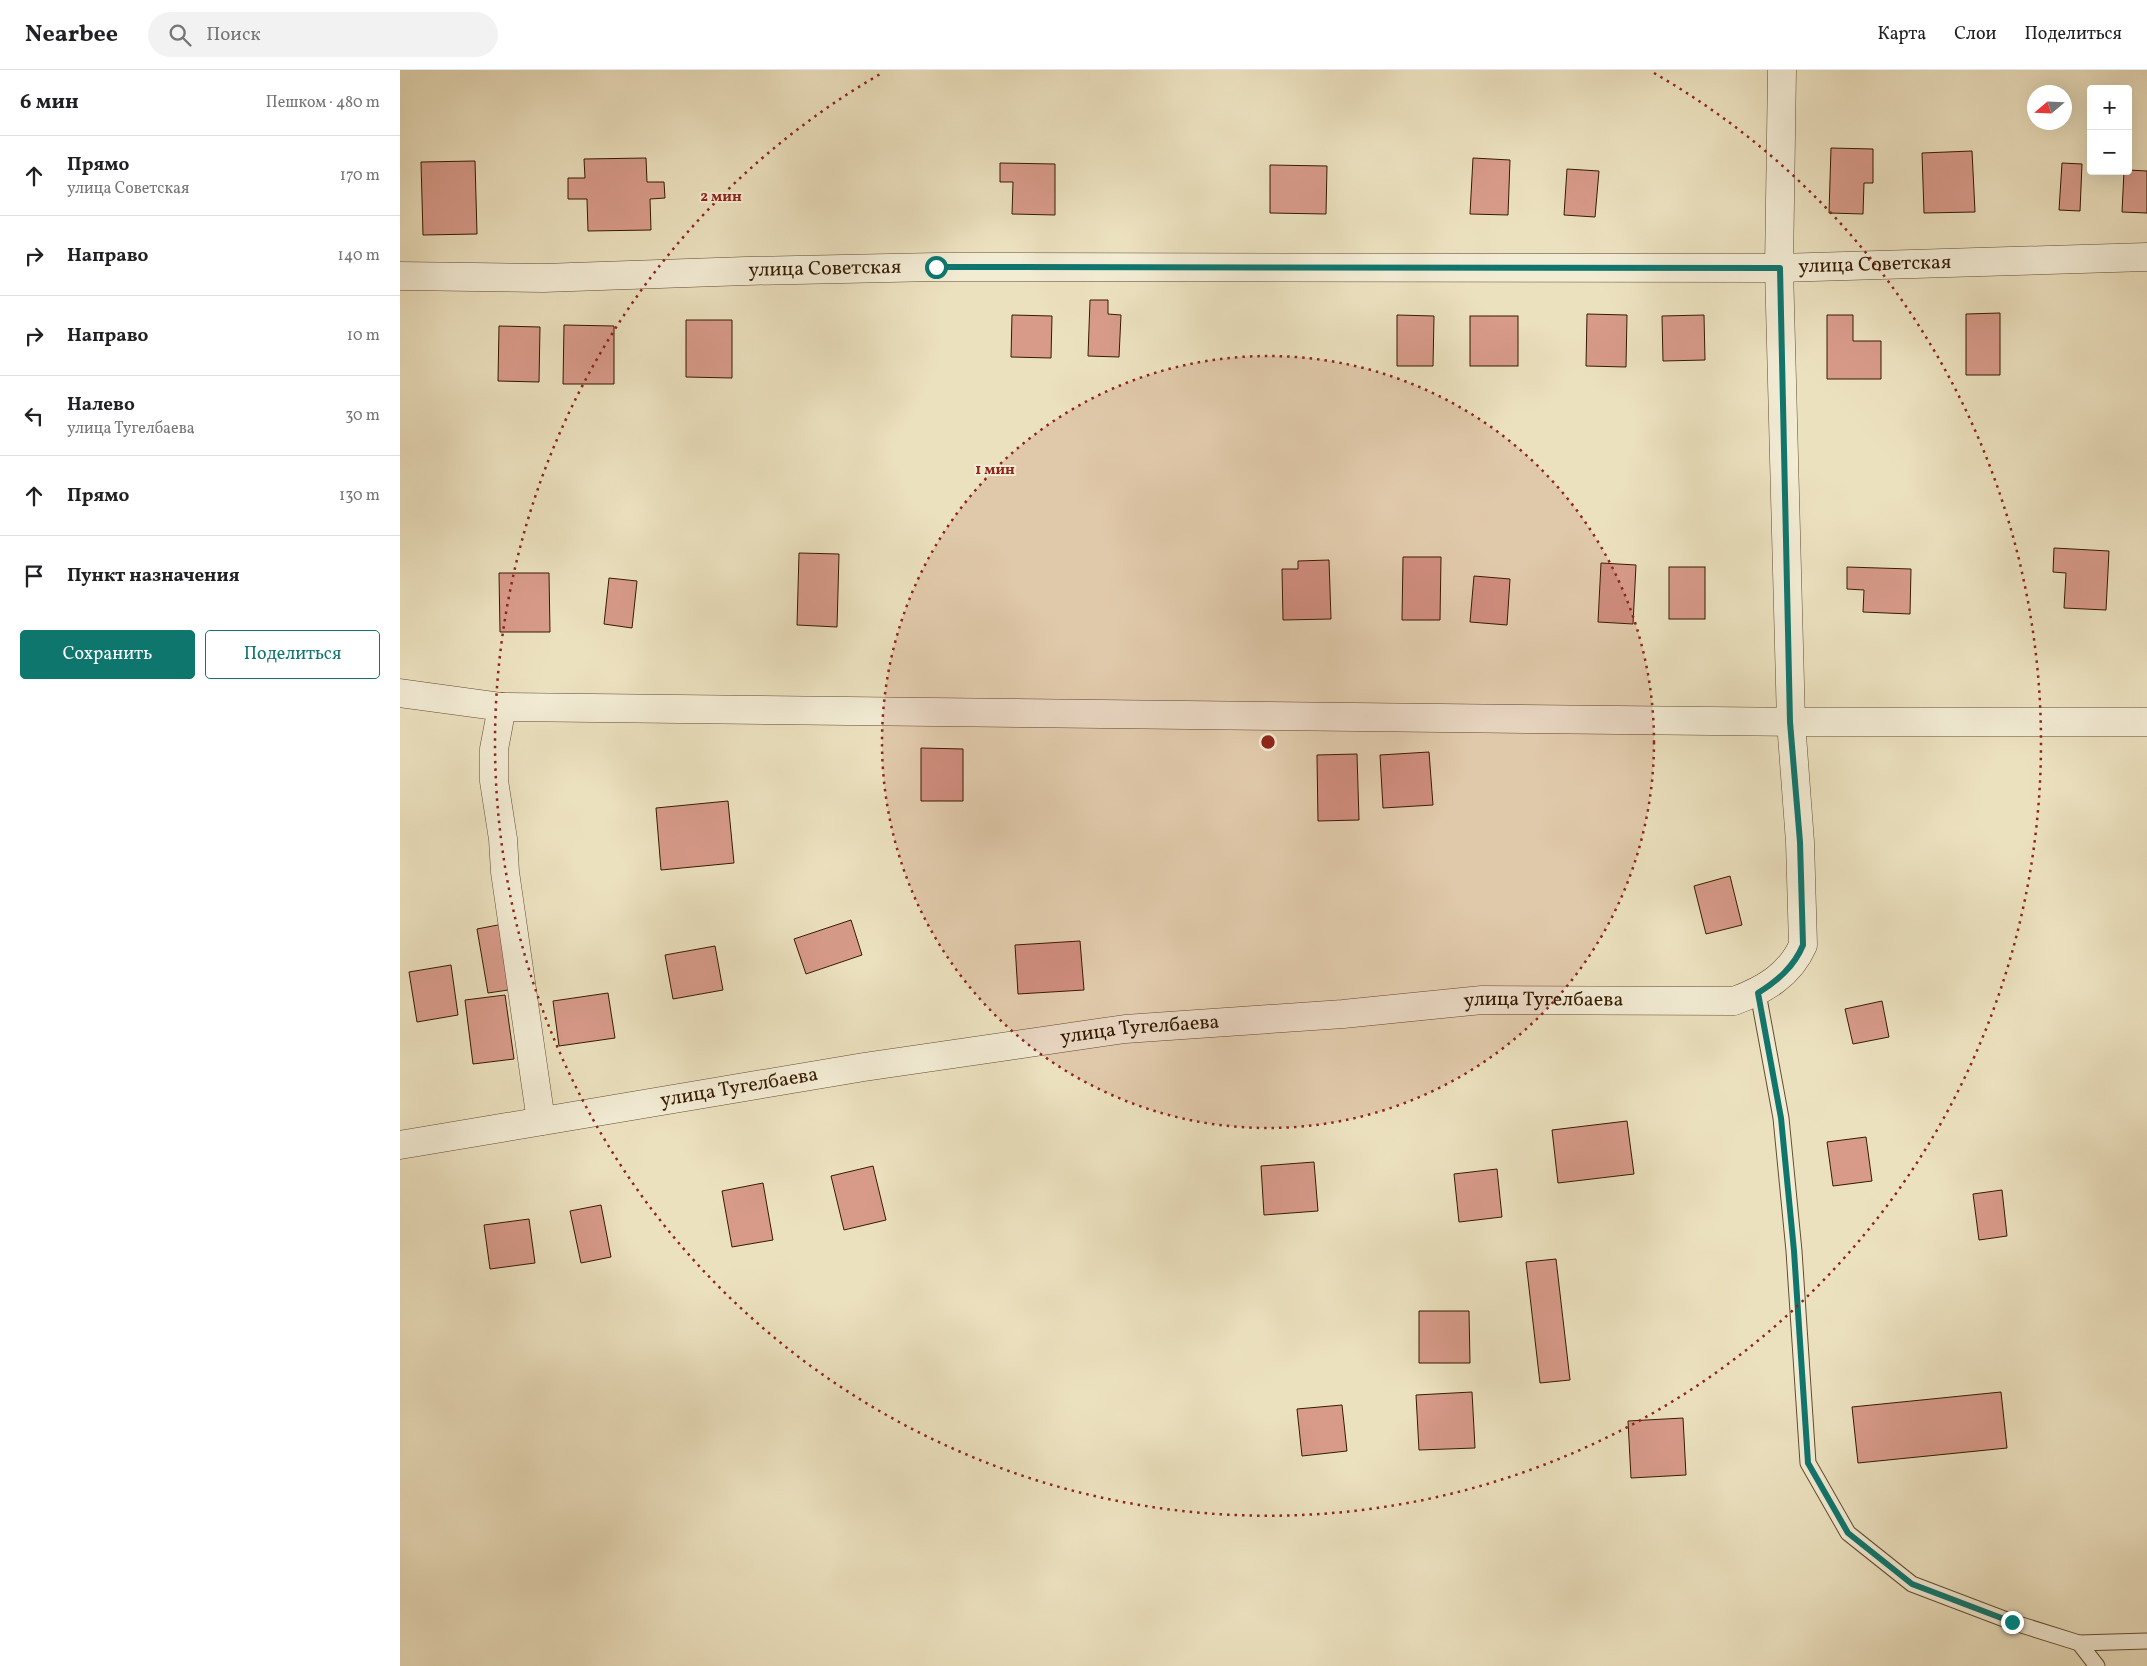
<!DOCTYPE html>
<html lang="ru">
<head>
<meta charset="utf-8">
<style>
  body { margin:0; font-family:Vollkorn,serif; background:#f2f2f2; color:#202124 }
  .controls { position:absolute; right:15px; top:15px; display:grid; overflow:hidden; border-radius:5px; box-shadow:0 5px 20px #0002 }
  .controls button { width:45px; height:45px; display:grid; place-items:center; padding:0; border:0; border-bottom:1px solid #e0e0e0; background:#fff; color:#202124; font:25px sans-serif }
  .compass { position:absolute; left:1627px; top:15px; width:45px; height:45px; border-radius:50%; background:#fff; box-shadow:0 5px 20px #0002; rotate:251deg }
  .stop { position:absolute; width:15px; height:15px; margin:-11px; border:4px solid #0f766e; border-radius:50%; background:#fff }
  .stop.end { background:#0f766e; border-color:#fff; box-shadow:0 1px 5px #0008 }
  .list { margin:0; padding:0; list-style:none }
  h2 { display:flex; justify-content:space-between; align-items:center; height:65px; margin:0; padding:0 20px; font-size:21px }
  h2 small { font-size:16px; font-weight:400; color:#757577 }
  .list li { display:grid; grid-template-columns:32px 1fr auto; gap:15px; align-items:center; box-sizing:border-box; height:80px; padding:0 20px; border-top:1px solid #e0e0e0 }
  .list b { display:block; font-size:19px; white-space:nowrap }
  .list p { margin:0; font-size:16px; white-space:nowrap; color:#757577 }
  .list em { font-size:16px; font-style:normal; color:#757577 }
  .actions { display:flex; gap:10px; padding:15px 20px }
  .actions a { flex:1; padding:11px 0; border:1px solid #0f766e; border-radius:5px; text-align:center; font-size:18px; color:#0f766e }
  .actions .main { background:#0f766e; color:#fff }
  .icon { flex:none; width:28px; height:28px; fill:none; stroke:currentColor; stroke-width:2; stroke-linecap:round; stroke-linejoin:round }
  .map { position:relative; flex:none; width:1747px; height:1596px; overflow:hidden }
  header { display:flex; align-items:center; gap:30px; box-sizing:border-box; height:70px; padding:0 25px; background:#fff; border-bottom:1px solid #e0e0e0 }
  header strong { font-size:24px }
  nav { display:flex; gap:28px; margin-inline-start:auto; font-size:18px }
  .search { width:350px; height:45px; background:#f2f2f2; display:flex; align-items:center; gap:12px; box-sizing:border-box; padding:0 18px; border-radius:28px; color:#757577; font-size:19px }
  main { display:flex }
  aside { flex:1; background:#fff }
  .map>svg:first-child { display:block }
  .building { fill:#d89b8a; stroke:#341a01 }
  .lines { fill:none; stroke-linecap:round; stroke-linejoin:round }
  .service-casing { stroke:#624c30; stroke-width:17 }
  .minor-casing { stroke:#624c30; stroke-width:29 }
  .service { stroke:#f3ecd5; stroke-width:15 }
  .minor { stroke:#f3ecd5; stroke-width:28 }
  .route { stroke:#0f766e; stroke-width:6 }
  .ring { fill:none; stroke:#8f2418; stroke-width:2.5; stroke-dasharray:2.5 5 }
  .labels { text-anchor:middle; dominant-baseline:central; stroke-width:4; stroke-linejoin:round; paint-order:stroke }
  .street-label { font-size:20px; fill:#341a01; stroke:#f3ecd5 }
  .centre { fill:#8f2418; stroke:#f3ecd5; stroke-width:2.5 }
  .ring-label { font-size:15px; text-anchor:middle; font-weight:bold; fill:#8f2418; stroke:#f3ecd5; stroke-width:4; stroke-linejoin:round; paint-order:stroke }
</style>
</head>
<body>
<header>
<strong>Nearbee</strong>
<div class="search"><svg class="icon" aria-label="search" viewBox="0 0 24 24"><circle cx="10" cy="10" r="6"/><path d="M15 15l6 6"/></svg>Поиск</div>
<nav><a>Карта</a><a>Слои</a><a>Поделиться</a></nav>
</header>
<main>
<aside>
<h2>6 мин<small>Пешком · 480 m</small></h2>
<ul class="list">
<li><svg class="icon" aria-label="ahead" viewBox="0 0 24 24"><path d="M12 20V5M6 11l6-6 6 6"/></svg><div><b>Прямо</b><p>улица Советская</p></div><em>170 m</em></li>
<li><svg class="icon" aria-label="right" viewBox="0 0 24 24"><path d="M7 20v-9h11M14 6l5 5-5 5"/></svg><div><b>Направо</b></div><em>140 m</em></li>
<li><svg class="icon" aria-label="right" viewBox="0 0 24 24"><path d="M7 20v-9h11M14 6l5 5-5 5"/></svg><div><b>Направо</b></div><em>10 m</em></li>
<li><svg class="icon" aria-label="left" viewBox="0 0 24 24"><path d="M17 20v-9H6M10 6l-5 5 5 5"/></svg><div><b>Налево</b><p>улица Тугелбаева</p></div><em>30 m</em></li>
<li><svg class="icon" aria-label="ahead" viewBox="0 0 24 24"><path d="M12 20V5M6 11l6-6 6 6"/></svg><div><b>Прямо</b></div><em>130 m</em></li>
<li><svg class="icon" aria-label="arrive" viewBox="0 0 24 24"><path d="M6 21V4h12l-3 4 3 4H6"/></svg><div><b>Пункт назначения</b></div></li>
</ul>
<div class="actions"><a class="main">Сохранить</a><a>Поделиться</a></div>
</aside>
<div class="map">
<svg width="1747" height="1596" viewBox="0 0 1747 1596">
  <rect width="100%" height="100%" fill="#ece1bf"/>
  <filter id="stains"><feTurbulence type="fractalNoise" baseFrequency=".004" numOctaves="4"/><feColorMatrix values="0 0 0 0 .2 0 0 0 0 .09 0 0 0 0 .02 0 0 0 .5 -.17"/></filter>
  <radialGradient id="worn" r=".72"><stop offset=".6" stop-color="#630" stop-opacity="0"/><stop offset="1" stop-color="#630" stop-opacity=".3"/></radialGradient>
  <g class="building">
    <polygon points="1431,78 1473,79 1473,113 1464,113 1463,144 1429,143"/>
    <polygon points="1572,81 1575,142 1524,143 1522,83"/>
    <polygon points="246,88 247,112 264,112 265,128 250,129 251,160 188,161 187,129 168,129 168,108 185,108 184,89"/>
    <polygon points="1073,88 1110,90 1108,145 1070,144"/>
    <polygon points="75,91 77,164 23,165 21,92"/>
    <polygon points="600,93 655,94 655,145 612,144 613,112 600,112"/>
    <polygon points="1662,93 1682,94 1680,141 1659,140"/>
    <polygon points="870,95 927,96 926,144 870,143"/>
    <polygon points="1167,99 1199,101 1195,147 1164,145"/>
    <polygon points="1728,100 1747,101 1747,143 1722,142 1724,101"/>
    <polygon points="690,230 708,230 708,244 721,245 719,287 688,286"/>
    <polygon points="1600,243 1600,305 1566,305 1566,244"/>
    <polygon points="1187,244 1227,245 1226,297 1186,296"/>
    <polygon points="612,245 652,246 651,288 611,287"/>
    <polygon points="997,245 1034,246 1033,296 997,296"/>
    <polygon points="1304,245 1305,290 1263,291 1262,246"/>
    <polygon points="1427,245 1453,245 1453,271 1481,271 1481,309 1427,309"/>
    <rect x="1070" y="246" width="48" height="50"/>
    <polygon points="286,250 332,250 332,308 286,307"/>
    <polygon points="164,255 214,256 214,314 163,314"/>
    <polygon points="99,256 140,257 139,312 98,311"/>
    <polygon points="1654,478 1709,481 1706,540 1664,538 1666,503 1653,502"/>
    <polygon points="399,483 439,484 437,557 397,555"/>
    <polygon points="1003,487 1041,487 1040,550 1002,550"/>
    <polygon points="929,490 931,549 883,550 882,499 898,499 898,491"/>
    <polygon points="1201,493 1236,495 1233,554 1198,552"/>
    <rect x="1269" y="497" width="36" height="52"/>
    <polygon points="1447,497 1511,499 1510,544 1463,542 1464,520 1447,519"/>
    <polygon points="99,503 149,503 150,562 100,562"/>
    <polygon points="1074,506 1110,509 1107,555 1070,552"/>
    <polygon points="209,508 237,511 232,558 204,554"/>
    <polygon points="521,678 563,679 563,731 521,731"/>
    <polygon points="1029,682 1033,735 983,738 980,685"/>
    <polygon points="957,684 959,750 918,751 917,685"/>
    <polygon points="328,731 334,793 261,800 256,738"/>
    <polygon points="1330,806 1342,855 1306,864 1294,816"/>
    <polygon points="451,850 462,885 406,904 394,869"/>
    <polygon points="103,854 115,919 88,923 77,859"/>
    <polygon points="680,871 684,920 618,924 615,875"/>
    <polygon points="315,876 323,920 273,929 265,885"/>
    <polygon points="51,895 58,945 17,952 9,902"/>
    <polygon points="208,923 215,968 159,976 153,931"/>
    <polygon points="105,925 114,989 73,994 65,930"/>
    <polygon points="1482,931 1489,967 1453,974 1445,939"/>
    <polygon points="1227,1051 1234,1104 1158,1113 1152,1060"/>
    <polygon points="1466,1067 1472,1111 1433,1116 1427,1072"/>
    <polygon points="914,1092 918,1141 864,1145 861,1096"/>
    <polygon points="473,1096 486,1150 444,1160 431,1106"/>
    <polygon points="1097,1099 1102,1147 1059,1152 1054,1104"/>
    <polygon points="363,1113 373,1170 332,1177 322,1121"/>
    <polygon points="1602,1120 1607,1166 1579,1170 1573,1124"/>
    <polygon points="201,1135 211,1187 181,1193 170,1141"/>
    <polygon points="129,1149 135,1193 90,1199 84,1155"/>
    <polygon points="1156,1189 1170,1310 1140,1313 1126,1192"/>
    <polygon points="1019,1241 1069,1241 1070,1293 1019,1293"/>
    <polygon points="1072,1322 1075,1378 1019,1380 1016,1325"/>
    <polygon points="1601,1322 1607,1378 1458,1393 1452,1337"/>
    <polygon points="942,1335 947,1381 902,1386 897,1339"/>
    <polygon points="1283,1348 1286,1405 1231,1408 1228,1351"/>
  </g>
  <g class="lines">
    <defs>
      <g id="service">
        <polyline points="1358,923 1381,1048 1394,1181 1408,1393 1448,1463 1512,1514 1612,1552 1679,1573 1697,1596"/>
        <polyline points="1679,1573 1747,1571"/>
      </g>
      <g id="minor">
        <path id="s1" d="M0,206L143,208L346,201L536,197L1379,198L1747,187"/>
        <polyline points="0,623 102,637 1391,652 1747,652"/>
        <polyline points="102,637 94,679 94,711 103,769 105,802 141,1051"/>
        <path id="s2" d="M0,1075L464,997L725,959L943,944L1082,930L1334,931C1364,920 1390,905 1403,875L1400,772L1391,652L1379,198L1382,0"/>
      </g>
    </defs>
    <use href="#service" class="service-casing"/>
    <use href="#minor" class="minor-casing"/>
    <use href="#service" class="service"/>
    <use href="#minor" class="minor"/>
  </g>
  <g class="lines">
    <path class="route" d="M536,197L1380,198L1390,652L1400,772L1403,875C1394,897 1377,911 1358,923L1381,1048L1394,1181L1408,1393L1448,1463L1512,1514L1612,1552"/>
  </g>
  <circle cx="868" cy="672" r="386" fill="#8f2418" fill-opacity=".12"/>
  <g class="ring">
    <circle cx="868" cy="672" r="386"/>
    <path d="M1254 3A773 773 0 1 1 482 3"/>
  </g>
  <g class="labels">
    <g class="street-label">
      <text stroke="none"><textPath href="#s1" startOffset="1475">улица Советская</textPath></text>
      <text stroke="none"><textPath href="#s1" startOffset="425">улица Советская</textPath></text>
      <text stroke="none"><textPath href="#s2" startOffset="1154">улица Тугелбаева</textPath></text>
      <text stroke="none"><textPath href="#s2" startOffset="749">улица Тугелбаева</textPath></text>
      <text stroke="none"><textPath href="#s2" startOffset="344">улица Тугелбаева</textPath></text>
    </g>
  </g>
  <circle cx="868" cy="672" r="8" class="centre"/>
  <g class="ring-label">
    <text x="321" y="131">2 мин</text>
    <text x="595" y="404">1 мин</text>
  </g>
  <rect width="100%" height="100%" filter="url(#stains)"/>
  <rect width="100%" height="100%" fill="url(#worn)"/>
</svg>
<div class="controls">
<button>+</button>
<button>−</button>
</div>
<svg class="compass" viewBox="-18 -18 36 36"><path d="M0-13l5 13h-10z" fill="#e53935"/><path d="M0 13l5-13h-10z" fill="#757577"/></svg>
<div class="stop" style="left:536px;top:197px"></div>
<div class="stop end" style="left:1612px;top:1552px"></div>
</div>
</main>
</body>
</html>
